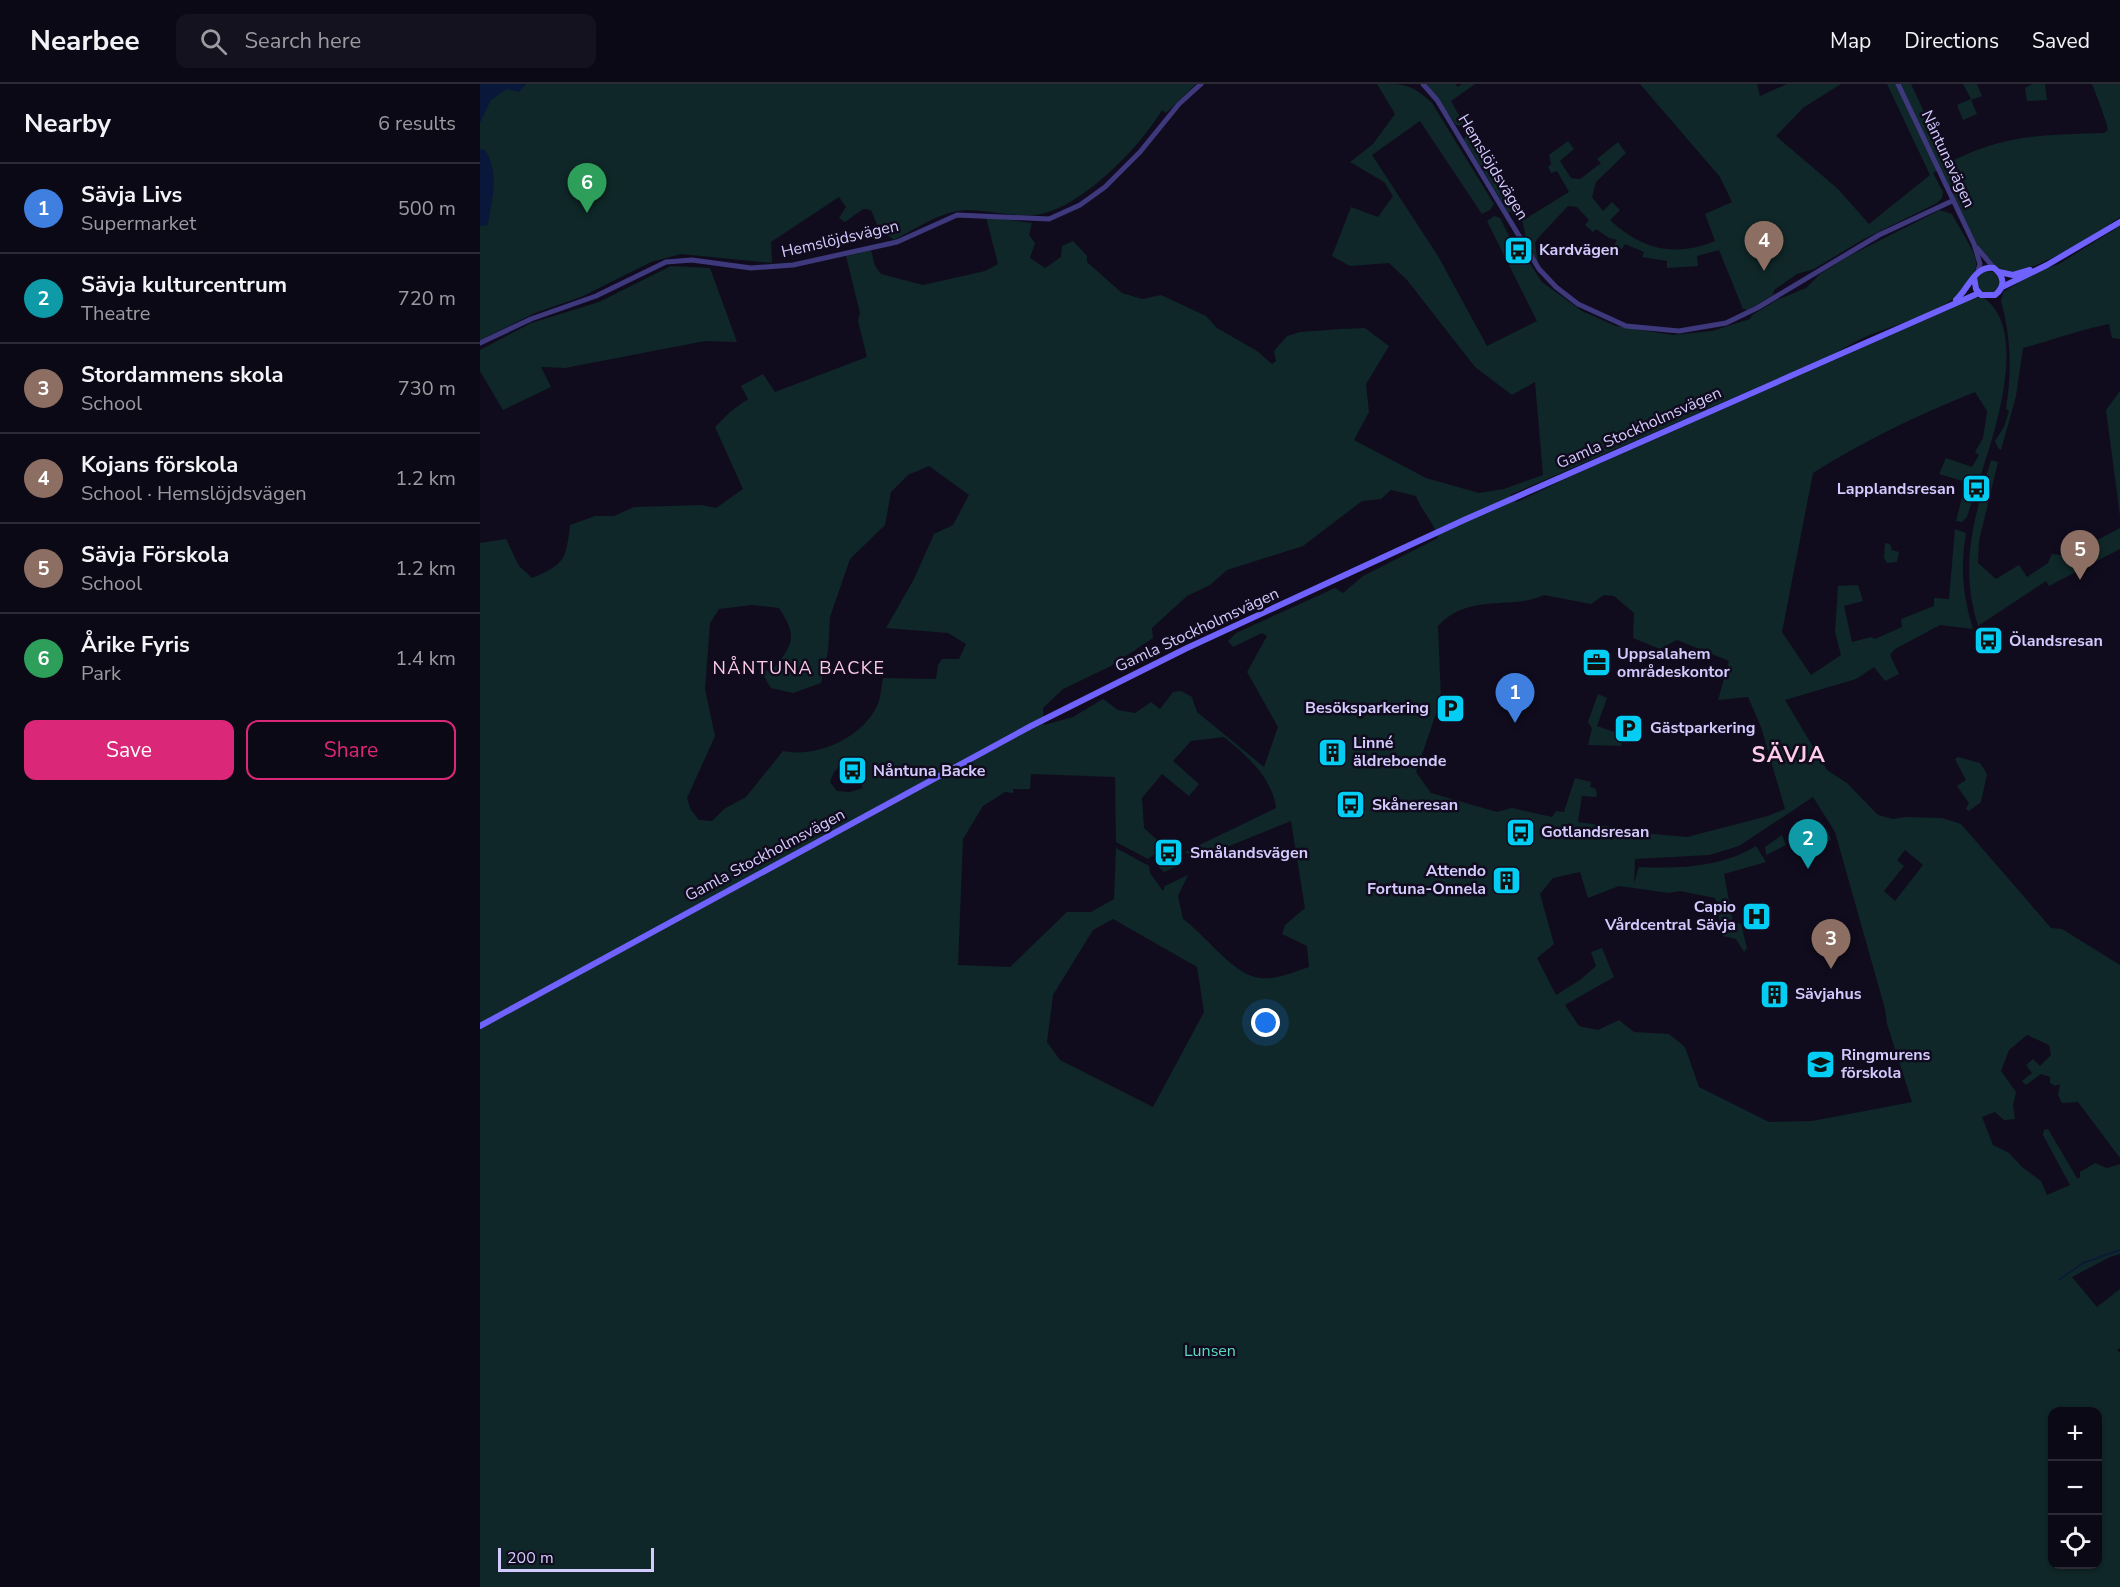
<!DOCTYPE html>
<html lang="en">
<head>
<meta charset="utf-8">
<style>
  body { margin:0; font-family:"Nunito Sans",sans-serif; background:#15121f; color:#f1f3f6 }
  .controls { position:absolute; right:18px; bottom:18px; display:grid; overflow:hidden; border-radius:12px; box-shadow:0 2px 4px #0004 }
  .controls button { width:54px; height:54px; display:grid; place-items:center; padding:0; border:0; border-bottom:2px solid #2c2a35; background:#0c0916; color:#f1f3f6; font:30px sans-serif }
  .scale { position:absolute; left:18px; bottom:15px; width:156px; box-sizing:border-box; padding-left:6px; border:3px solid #d3cafe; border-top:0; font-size:16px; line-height:21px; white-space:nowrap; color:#d3cafe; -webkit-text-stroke:4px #100c1e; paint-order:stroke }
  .you { position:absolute; left:786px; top:939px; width:21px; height:21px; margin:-15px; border:4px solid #fff; border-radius:50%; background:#1a73e8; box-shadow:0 0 0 9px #1a73e833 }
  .badge { display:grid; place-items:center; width:39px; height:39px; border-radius:50%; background:#db2777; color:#fff; font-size:20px; font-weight:700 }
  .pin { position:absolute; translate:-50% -50px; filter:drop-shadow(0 2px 3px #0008) }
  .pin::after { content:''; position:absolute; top:32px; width:21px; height:18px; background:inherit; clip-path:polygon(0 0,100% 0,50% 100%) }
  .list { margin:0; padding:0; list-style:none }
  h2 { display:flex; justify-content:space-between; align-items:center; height:78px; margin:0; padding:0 24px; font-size:26px }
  h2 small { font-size:20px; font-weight:400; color:#9a9aa1 }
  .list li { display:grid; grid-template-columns:39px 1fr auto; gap:18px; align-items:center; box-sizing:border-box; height:90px; padding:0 24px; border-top:2px solid #2c2a35 }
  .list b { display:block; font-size:22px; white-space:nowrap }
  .list p { margin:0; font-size:20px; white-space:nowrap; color:#9a9aa1 }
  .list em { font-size:20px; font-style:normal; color:#9a9aa1 }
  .actions { display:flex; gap:12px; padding:18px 24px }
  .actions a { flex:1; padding:14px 0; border:2px solid #db2777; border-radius:12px; text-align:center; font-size:21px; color:#db2777 }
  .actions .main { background:#db2777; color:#fff }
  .icon { flex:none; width:33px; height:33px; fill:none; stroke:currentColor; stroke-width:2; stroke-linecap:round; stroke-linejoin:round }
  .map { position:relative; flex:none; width:1640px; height:1503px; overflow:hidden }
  header { display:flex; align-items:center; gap:36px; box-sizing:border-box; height:84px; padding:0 30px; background:#0c0916; border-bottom:2px solid #2c2a35 }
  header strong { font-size:28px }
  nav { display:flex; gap:33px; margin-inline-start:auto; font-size:21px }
  .search { width:420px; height:54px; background:#15121f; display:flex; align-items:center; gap:15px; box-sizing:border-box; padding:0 21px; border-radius:12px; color:#9a9aa1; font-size:22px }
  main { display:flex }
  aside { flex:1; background:#0c0916 }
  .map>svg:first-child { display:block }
  .green { fill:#0f2728; fill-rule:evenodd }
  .water { fill:#09183a }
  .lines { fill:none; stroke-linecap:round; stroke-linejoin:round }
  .stream { stroke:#09183a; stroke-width:1.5 }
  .tertiary { stroke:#3e387d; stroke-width:5 }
  .secondary { stroke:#6f62fd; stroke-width:6 }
  .labels { text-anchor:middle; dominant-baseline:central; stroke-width:5; stroke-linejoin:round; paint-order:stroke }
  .street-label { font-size:16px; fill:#d3cafe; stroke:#100c1e }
  .poi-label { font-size:16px; font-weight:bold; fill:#d3cafe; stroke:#100c1e; text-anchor:start }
  .park-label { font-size:16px; fill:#58ddc3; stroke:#100c1e }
  .neighbourhood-label { font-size:18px; letter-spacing:1.5px; fill:#fecce9; stroke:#100c1e }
  .district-label { font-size:22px; font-weight:bold; letter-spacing:1.5px; fill:#fecce9; stroke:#100c1e }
</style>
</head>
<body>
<header>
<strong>Nearbee</strong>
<div class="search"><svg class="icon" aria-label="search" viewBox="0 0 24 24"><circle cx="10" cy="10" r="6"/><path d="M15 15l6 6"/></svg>Search here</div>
<nav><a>Map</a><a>Directions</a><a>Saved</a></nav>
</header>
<main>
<aside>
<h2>Nearby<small>6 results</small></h2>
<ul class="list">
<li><span class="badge" style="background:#3f7fe0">1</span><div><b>Sävja Livs</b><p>Supermarket</p></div><em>500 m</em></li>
<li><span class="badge" style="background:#0f9aa8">2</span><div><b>Sävja kulturcentrum</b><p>Theatre</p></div><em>720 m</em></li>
<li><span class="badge" style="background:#8d6e63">3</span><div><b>Stordammens skola</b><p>School</p></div><em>730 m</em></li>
<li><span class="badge" style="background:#8d6e63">4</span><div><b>Kojans förskola</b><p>School · Hemslöjdsvägen</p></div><em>1.2 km</em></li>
<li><span class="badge" style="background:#8d6e63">5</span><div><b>Sävja Förskola</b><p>School</p></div><em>1.2 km</em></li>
<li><span class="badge" style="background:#2e9e5b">6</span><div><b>Årike Fyris</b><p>Park</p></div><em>1.4 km</em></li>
</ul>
<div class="actions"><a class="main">Save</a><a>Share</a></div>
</aside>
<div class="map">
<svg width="1640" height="1503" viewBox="0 0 1640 1503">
  <rect width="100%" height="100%" fill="#100c1e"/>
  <g class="green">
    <path d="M0,0H716L686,29L682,26C661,62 598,128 554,131C532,133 508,126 486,126C461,127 436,145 414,156L398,143L391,126L383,125L365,138L359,134L366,123L359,113L291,158L292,179L201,170L171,178L101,213L55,229L0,256Z"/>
    <path d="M897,0C925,0 932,0 952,19L1014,120L1010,126L1002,130L940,37L892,71L958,172L1007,262L1057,237L1007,137L1014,132L1020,134L1038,170L1049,178L1062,198L1102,227L1136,242L1193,251L1232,247L1270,235L1272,231L1297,216L1326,204L1340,190L1371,171L1460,126L1472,130C1478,142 1496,168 1496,179C1497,219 1423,238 1395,249C1381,254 1367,262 1354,270L1030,411L1037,418L1087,394L1470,225L1488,214H1504C1557,252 1502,383 1487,433L1482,438L1476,437L1486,398L1459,390L1466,374L1492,383L1499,371L1495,368L1503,354L1507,327L1495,308C1438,331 1385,356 1333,389L1302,548L1331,591L1361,571L1355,548L1358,502L1378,501L1383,517L1364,522L1372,558L1391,553L1395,555L1422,543L1421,535L1454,522V514L1469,515L1475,445L1486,449C1480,483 1483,512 1493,545L1460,541L1415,565L1410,571L1419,590L1405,597L1394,583L1376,595L1305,616L1347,686L1367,699L1398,731L1413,735L1425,733L1462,734L1481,740L1571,844L1582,845L1640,881V1074L1598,1018L1582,1019L1578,1011L1580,1000L1575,1002L1570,999V993L1561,990L1546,1001L1542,997L1552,989L1546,981L1553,975L1560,982L1571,971L1569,961L1547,951L1529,966L1521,987L1536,1008L1533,1022L1535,1035L1524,1036L1515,1028L1502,1033L1513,1061L1529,1069L1542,1083L1561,1097L1567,1111L1590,1101L1563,1051L1564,1046L1568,1045L1597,1094H1600V1088L1615,1079L1627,1084L1640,1080V1170L1630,1173L1592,1193L1617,1223L1640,1205V1264L1637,1266L1640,1269V1503H0V459L26,455L39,482L52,494C85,480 86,476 90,441L115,432H134L154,423L222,421L236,424L263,405L235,343L250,328L268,315L261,302L283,290L295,308L387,273L378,237L380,229L366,172L391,166L395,182L401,190L443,201L505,187L518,180L506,133L552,139L549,151L555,159L550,174L565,184L581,173L582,162L593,157L607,172V178L642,209L662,215L681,211L726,232L737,244L777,267L792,280L796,277L794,267L807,252L820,248L861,245L885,244L909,262L886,300L889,328L874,356L946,394L999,409L1024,405L1063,391L1055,298L1032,311L995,283L927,196L909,179L870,182L852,172L871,123L898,133L913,112L904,98L870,78L893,60L915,30ZM449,382L489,411L473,441L454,450L434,495L406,544L468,549L486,560L479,575H462L458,581L456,595L403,594C401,603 401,614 397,622C382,654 337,674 303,667L266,713L244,725L232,737L219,736L211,726L207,714L235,652L225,605L230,539L239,525L272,521L299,524C319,554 312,561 292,587L280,586L291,604L313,609L341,599L348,567L350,533L370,475L405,441L411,408L428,391ZM911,406L936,412C942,428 954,438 958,454L883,492L863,509L855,504L756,549L748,557L753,563L782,549L787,552L767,588L798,643L784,683L717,628L712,613L701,607L693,608L680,625L671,618L655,629L638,626L623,615L593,633L564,641L563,624L583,605L631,582L673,554L672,544L707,512L730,501L747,486L823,462L882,417L901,415ZM1064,511L1111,520L1124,511L1134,512L1154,529L1153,554L1180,565L1197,556L1249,577L1238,616L1268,613L1281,643L1305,725L1288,732L1207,753L1150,748L1148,745L1098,738L1102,712L1116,713L1117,710L1115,704L1110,703L1111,698L1095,694L1084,728L1076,727L1072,733L1032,724L1017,728L951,709L936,688L961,615L958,542C990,508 1029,527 1064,511ZM744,653C766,671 792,693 796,724L705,768L717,775L811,737L825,824L805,841L802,850L827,862L829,883C813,888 792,898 775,893C751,887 724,850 703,835L698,812L708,791L685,802L683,807L670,789L669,782L636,764L634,815L611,828H587L530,883L478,881L483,755L503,722L525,708L533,709V705H550L551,690L635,693L636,758L668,775L685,763L664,744L662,714L682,690L709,712L719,700L693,677L711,657ZM367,674L383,704L370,708L357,707L350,698L354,688ZM1333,713L1355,748L1405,925L1407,940L1432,1018L1332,1037L1289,1038L1219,1003L1205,963L1189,950L1154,948L1139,936L1118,946L1099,942L1085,921L1134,893L1122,864L1111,868L1116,882L1100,896L1076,911L1057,874L1074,860L1060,810L1073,794L1100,788L1108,814L1139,802L1189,809L1200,807L1235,814C1241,826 1237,839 1243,852L1256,855L1264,868L1267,864L1261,840L1253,838L1244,790L1286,778L1276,762C1244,783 1196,785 1159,783L1154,799L1155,775L1229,771L1259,762ZM1425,766L1443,781L1415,817L1404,807L1424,782L1417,776ZM633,835L717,883L724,928L673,1023L580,976L567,958L573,911L613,846ZM1572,1328H1618V1480H1572Z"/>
    <polygon points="947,0 975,0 978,3 982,0 995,0 971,17 985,42 976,41"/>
    <path d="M1160,0H1277L1280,12L1307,0H1361L1323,24L1296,52L1358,105L1389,140L1450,91L1407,0H1431L1468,79C1525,50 1561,51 1624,49L1628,46C1624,29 1618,16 1612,0H1640V133C1620,147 1545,196 1523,187C1495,175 1473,112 1460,85L1453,89L1463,108L1462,114L1457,119L1382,156L1334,185L1317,190L1294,206L1293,211L1268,226L1263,225L1239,166L1217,172L1218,182L1187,184V177L1162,173L1164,168L1145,160L1142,165L1134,161L1137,156L1129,154L1116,145L1113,148L1105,141L1109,136L1097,123L1088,122L1058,154L1055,159L1058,179L1048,165L1043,139L1031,128H1028L984,56L988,47L1039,133L1045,135L1089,108L1077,87L1071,89L1068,83L1071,80L1069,71L1088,57L1094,65L1080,77L1091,94L1100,95L1121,79L1117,75L1138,58L1146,69L1116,98L1112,113L1123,127L1132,118L1140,126L1130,136C1161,165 1194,174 1235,157L1225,130L1252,118L1240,93Z"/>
    <polygon points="1483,0 1497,0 1502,12 1491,16 1497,30 1483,36 1477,21 1491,15"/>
    <polygon points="1552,0 1565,0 1567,16 1547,17 1545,4"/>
    <path d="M1640,142V255L1632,254L1629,240C1599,246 1573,256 1543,264L1536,312L1521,366L1518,364L1515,357L1524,343L1529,327L1526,325C1532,286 1531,254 1521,217L1523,208L1558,187L1579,180Z"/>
    <polygon points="191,182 230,184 257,258 225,257 85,284 61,283 71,303 23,326 0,287 0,266 51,239 119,218"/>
    <circle cx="1508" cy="198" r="11"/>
    <polygon points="1640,307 1640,432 1626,326"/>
    <path d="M1511,376L1518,378L1499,457L1498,479L1516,495L1539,481L1547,493L1568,479L1572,470L1587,472L1640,444V465L1569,502L1566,497L1498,542C1479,480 1494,436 1511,376Z"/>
    <polygon points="1405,459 1410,460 1412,466 1419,468 1417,478 1407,479 1404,474"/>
    <polygon points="1118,610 1127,614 1117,642 1143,651 1141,662 1108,661 1112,644 1108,638"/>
    <polygon points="1478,673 1500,679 1507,690 1501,718 1489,727 1486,725 1489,719 1477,702 1486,696 1475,675"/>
    <polygon points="1347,745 1351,756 1328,764 1324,752"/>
    <polygon points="1302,751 1306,761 1286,771 1285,763"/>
    <circle cx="1317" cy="761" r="7"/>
    <polygon points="683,775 704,779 684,788 678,782"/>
  </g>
  <g class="water">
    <polygon points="0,0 46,0 39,8 27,5 11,16 0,39"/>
    <path d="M0,65L5,66C20,89 12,115 8,141L0,142Z"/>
  </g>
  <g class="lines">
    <polyline class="stream" points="1579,1196 1603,1179 1640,1166"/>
    <g class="tertiary">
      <polyline points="943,0 957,16 1059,185 1076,203 1098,220 1146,242 1199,247 1246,239 1277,224 1399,151 1472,117"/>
      <polyline points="1418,0 1494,160 1500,180 1498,187"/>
      <polyline points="1497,164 1514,184"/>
      <polyline points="0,259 51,235 116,212 186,178 212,176 271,184 313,181 417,158 477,131 569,135 600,121 625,103 660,68 699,20 721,0"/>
    </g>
    <g class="secondary">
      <polyline points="1519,188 1533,191 1550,186"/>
      <polyline points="1522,203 1567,181 1640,138"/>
      <path d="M1476,216C1489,204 1495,181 1514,184C1524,192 1526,202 1515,211H1501L1496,205L1494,193"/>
      <polyline points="0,942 551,642 707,564 984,436 1499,209"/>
    </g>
  </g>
  <defs>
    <symbol id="bus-square" viewBox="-11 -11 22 22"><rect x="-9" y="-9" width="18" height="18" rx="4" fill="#03cdf2" stroke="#100c1e"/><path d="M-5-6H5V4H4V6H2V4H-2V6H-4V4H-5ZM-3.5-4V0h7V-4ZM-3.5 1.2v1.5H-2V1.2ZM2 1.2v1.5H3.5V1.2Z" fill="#111"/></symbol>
    <symbol id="office-square" viewBox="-11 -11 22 22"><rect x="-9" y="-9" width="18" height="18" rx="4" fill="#03cdf2" stroke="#100c1e"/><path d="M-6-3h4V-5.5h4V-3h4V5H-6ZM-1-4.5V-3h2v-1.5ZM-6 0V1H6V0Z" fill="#111"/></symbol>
    <symbol id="parking-square" viewBox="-11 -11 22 22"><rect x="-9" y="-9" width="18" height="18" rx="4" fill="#03cdf2" stroke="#100c1e"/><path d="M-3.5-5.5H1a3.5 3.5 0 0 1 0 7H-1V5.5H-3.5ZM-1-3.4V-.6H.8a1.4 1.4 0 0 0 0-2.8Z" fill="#111"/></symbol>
    <symbol id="building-square" viewBox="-11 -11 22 22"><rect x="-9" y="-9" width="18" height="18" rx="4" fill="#03cdf2" stroke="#100c1e"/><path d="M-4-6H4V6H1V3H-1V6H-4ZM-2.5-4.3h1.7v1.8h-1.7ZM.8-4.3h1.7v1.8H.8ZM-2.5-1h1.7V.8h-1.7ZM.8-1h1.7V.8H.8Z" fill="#111"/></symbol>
    <symbol id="hospital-square" viewBox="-11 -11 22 22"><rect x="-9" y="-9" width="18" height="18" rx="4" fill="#03cdf2" stroke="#100c1e"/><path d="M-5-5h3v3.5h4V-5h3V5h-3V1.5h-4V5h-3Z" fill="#111"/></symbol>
    <symbol id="school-square" viewBox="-11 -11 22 22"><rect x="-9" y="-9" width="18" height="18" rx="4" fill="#03cdf2" stroke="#100c1e"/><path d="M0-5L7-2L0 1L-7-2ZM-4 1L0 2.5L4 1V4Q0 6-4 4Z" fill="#111"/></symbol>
  </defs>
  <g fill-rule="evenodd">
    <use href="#bus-square" x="1022" y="150" width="33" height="33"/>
    <use href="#bus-square" x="1480" y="388" width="33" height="33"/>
    <use href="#bus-square" x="1492" y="540" width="33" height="33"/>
    <use href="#office-square" x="1100" y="562" width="33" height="33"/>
    <use href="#parking-square" x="954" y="608" width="33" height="33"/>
    <use href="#parking-square" x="1132" y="628" width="33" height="33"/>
    <use href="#building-square" x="836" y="652" width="33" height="33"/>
    <use href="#bus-square" x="356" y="670" width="33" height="33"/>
    <use href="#bus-square" x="854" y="704" width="33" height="33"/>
    <use href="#bus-square" x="1024" y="732" width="33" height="33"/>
    <use href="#bus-square" x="672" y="752" width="33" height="33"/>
    <use href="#building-square" x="1010" y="780" width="33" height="33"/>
    <use href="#hospital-square" x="1260" y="816" width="33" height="33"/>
    <use href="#building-square" x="1278" y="894" width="33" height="33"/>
    <use href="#school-square" x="1324" y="964" width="33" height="33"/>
  </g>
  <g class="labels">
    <g class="street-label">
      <text transform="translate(1468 75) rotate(65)">Nåntunavägen</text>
      <text transform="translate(1013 83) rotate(59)">Hemslöjdsvägen</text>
      <text transform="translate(360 155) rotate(-13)">Hemslöjdsvägen</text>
      <text transform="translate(1159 344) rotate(-24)">Gamla Stockholmsvägen</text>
      <text transform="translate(717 546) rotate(-25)">Gamla Stockholmsvägen</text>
      <text transform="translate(285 771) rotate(-28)">Gamla Stockholmsvägen</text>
    </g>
    <g class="poi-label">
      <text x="1059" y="166">Kardvägen</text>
      <text x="1475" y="405" text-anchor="end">Lapplandsresan</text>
      <text x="1529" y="557">Ölandsresan</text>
      <text x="1137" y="570">Uppsalahem<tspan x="1137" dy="18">områdeskontor</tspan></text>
      <text x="949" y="624" text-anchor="end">Besöksparkering</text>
      <text x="1170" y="644">Gästparkering</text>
      <text x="873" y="659">Linné<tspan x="873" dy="18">äldreboende</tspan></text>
      <text x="393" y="687">Nåntuna Backe</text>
      <text x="892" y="721">Skåneresan</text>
      <text x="1061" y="748">Gotlandsresan</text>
      <text x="710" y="769">Smålandsvägen</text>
      <text x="1006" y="787" text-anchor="end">Attendo<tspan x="1006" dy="18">Fortuna-Onnela</tspan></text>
      <text x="1256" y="823" text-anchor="end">Capio<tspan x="1256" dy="18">Vårdcentral Sävja</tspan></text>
      <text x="1315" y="910">Sävjahus</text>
      <text x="1361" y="971">Ringmurens<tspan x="1361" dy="18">förskola</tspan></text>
    </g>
    <g class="park-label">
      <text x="730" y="1267">Lunsen</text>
    </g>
    <g class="neighbourhood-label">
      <text x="319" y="584">NÅNTUNA BACKE</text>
    </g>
    <g class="district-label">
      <text x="1309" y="671">SÄVJA</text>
    </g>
  </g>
</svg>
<div class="controls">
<button>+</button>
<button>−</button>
<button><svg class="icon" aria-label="locate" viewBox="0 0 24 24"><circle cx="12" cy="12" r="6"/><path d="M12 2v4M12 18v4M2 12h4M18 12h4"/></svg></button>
</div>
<div class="scale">200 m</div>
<div class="you"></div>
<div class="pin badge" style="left:1035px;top:639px;background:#3f7fe0">1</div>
<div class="pin badge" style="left:1328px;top:785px;background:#0f9aa8">2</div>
<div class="pin badge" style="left:1351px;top:885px;background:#8d6e63">3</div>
<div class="pin badge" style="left:1284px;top:187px;background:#8d6e63">4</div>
<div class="pin badge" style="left:1600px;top:496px;background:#8d6e63">5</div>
<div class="pin badge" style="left:107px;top:129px;background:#2e9e5b">6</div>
</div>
</main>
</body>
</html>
